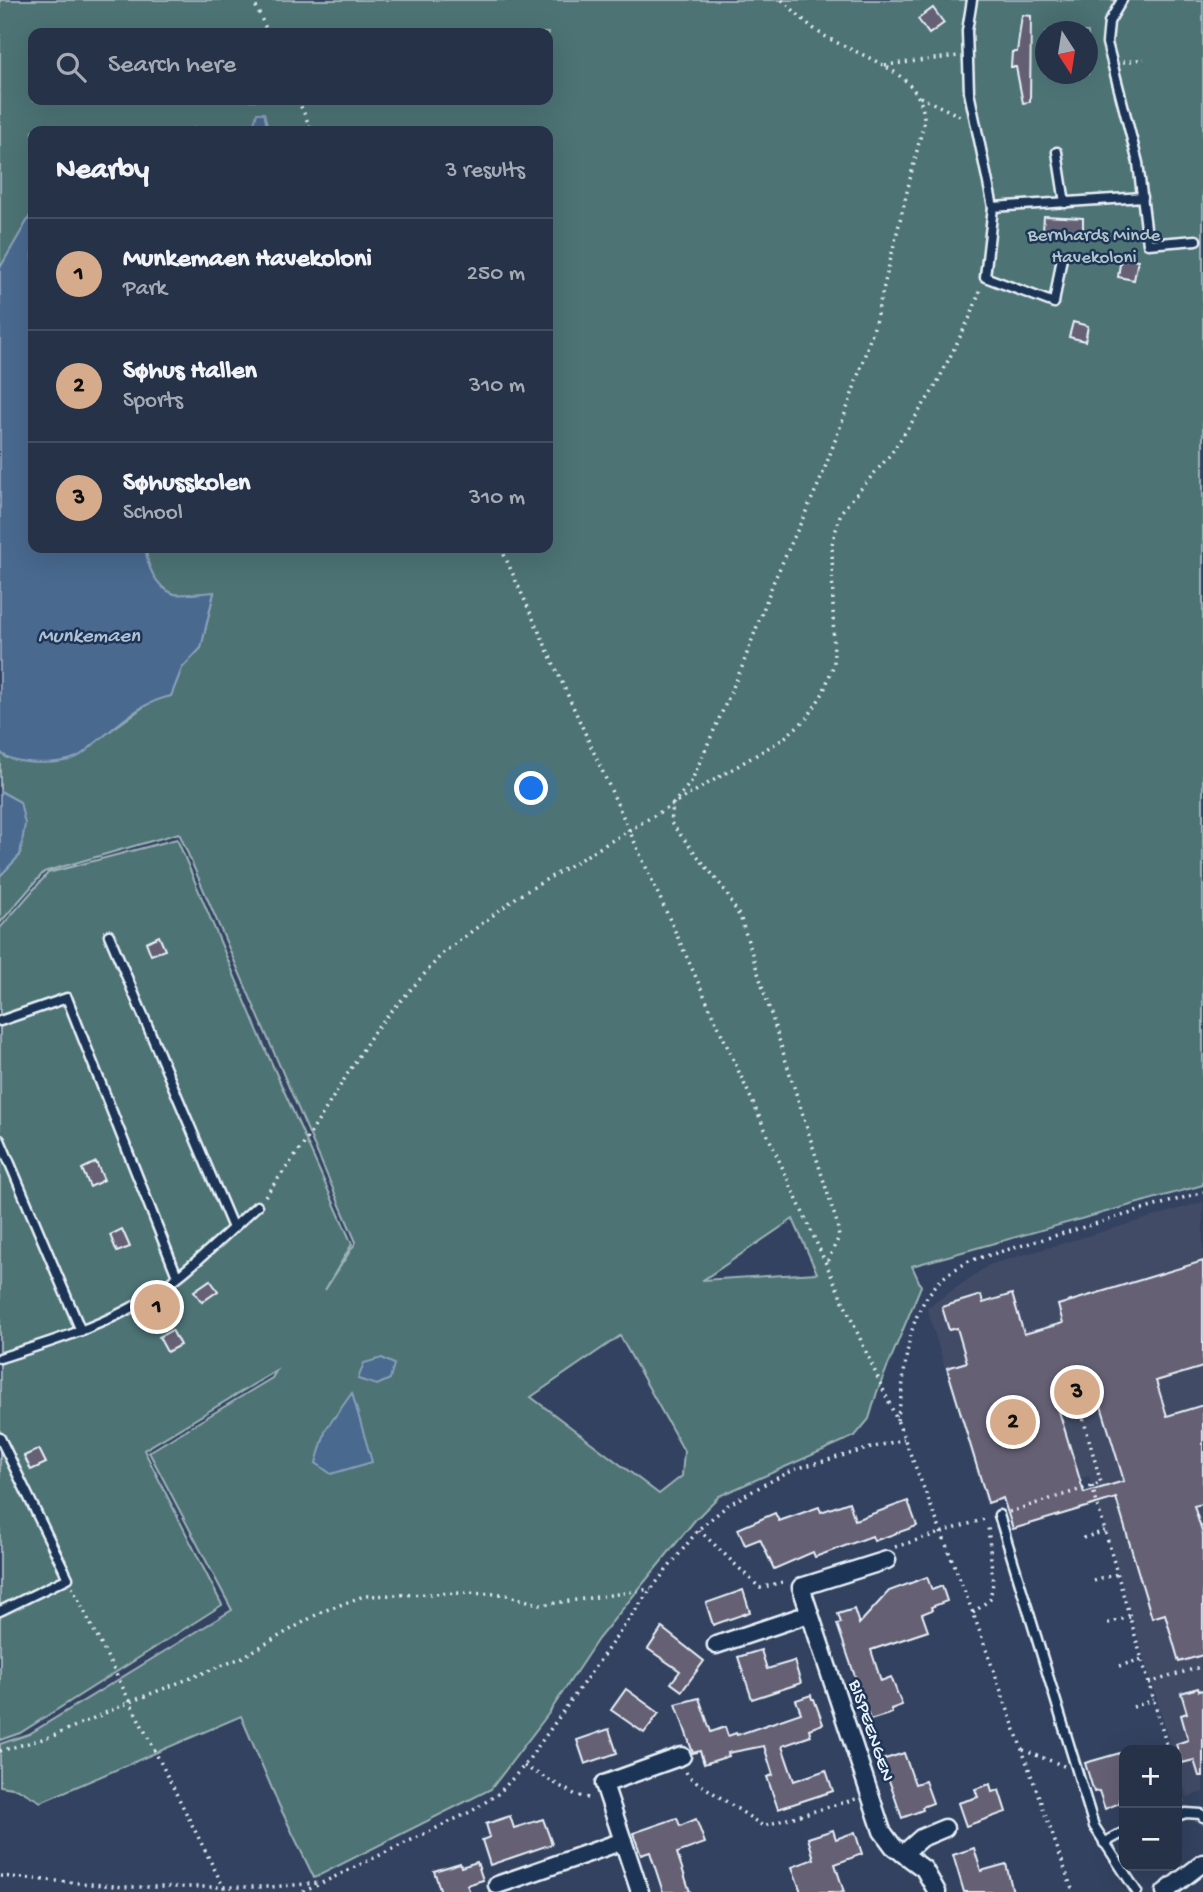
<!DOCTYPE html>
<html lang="en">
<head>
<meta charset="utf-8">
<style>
  body { margin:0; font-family:"Gochi Hand",sans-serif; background:#2e3a4f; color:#f1f3f6 }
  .controls { position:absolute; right:21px; bottom:21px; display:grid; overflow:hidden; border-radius:14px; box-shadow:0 7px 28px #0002 }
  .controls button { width:63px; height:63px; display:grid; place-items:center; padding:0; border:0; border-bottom:2px solid #424d60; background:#263248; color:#f1f3f6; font:35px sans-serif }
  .compass { position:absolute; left:1035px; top:21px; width:63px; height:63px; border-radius:50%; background:#263248; box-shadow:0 7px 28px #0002; rotate:168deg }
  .you { position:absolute; left:532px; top:789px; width:24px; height:24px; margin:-18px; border:5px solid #fff; border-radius:50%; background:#1a73e8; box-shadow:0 0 0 10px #1a73e833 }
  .badge { display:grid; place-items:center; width:46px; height:46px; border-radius:50%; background:#d6ab8b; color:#111; font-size:23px; font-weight:700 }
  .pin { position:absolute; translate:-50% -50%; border:4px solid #fff; box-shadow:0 2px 7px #0006 }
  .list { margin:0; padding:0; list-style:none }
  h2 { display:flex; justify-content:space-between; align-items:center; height:91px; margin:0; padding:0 28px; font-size:30px }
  h2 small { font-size:23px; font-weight:400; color:#a4aab4 }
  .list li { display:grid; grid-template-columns:46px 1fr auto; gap:21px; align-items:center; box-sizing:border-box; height:112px; padding:0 28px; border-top:2px solid #424d60 }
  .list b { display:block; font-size:26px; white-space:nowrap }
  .list p { margin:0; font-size:23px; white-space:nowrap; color:#a4aab4 }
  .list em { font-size:23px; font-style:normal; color:#a4aab4 }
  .icon { flex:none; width:38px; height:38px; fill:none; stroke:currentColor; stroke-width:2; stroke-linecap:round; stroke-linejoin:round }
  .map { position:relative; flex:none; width:1203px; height:1892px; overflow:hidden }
  .search { position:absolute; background:#263248; box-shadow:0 7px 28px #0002; left:28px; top:28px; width:525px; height:77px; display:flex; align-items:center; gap:18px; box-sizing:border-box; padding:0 24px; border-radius:14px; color:#a4aab4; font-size:26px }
  .panel { position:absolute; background:#263248; box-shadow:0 7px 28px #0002; left:28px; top:126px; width:525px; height:427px; border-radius:14px }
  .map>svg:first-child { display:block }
  .built { fill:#424b66 }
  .green { fill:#4e7375; stroke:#9bb2b6; stroke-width:2; fill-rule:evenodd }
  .water { fill:#49698f; stroke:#899fb9; stroke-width:2 }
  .building { fill:#666175; stroke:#e8f1f8; stroke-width:2; fill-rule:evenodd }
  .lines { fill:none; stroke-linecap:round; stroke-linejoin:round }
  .lane-casing { stroke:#e8f1f8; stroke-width:13 }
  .street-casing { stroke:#e8f1f8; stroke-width:21 }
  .path { stroke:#e8f1f8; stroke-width:3.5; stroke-dasharray:2 5; stroke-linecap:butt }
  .lane { stroke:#1d3557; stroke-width:8 }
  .street { stroke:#1d3557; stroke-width:16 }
  .labels { text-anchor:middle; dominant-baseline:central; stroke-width:5; stroke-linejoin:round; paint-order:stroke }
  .park-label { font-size:19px; fill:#b2c5ca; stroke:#1d3557 }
  .street-label { font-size:19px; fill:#e8f1f8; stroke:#1d3557 }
  .water-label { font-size:21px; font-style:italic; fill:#b0c1d3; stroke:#1d3557 }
</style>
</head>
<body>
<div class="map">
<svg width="1203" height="1892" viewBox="0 0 1203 1892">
  <rect width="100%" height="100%" fill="#334260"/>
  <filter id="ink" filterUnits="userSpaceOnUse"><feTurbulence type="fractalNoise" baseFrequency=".0143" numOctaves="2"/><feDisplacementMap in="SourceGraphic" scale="14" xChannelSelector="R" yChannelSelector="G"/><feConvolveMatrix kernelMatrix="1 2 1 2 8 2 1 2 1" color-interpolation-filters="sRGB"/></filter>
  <g filter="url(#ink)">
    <polygon class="built" points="1203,1202 1203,1792 1187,1797 1177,1765 1177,1750 1172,1750 1089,1476 986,1505 927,1308 989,1265"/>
    <path class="green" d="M0,0H1203V1185L912,1266L921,1286L877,1392L869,1419L855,1436L719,1496L695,1520L598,1639L549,1713L491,1789L314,1878L279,1805L241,1716L41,1802L18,1789L0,1786V1744L29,1734L232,1610L149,1452L272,1378L276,1371L144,1450L222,1605L20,1733L0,1740V928L48,873L177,839L264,1046L352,1244L325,1290L356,1242L179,833L44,872L0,923V876L20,855V802L0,791V752L7,758L103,736L153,700L171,696L182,668L201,648L214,593C202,592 184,597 174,594C156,588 146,565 146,548H548V131H268L264,113H258L252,131H205L194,128L190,131H33V211L0,268ZM1046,32H1088V74H1046ZM33,33H548V100H33ZM793,1219L817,1273L702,1280H703ZM620,1336L684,1451L682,1476L659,1494L531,1397Z"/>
    <g class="water">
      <polygon points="257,113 264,113 268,131 252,131"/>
      <path d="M33,211V548H146C146,565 156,588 174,594C182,596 204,593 214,592L201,648L182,668L171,696C142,702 121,722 99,740C92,745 85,753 77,757C59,765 14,766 0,752V268Z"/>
      <polygon points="0,791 20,802 25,824 20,855 0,876"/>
      <polygon points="382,1358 394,1364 390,1379 377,1385 358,1379 364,1363"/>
      <polygon points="352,1393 372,1462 331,1474 316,1463 326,1429"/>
    </g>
    <g class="building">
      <polygon points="933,8 944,23 929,34 918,19"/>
      <polygon points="1022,15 1031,16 1030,102 1023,103 1016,67 1011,67 1012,52 1017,52"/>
      <polygon points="1044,216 1083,218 1083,230 1043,230"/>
      <polygon points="1121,257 1138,260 1134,280 1118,277"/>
      <polygon points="1073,322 1088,326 1085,341 1069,337"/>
      <polygon points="159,936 165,950 151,955 146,942"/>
      <polygon points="96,1162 104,1180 90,1187 82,1169"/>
      <polygon points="122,1229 130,1247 117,1252 110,1235"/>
      <path d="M1203,1261V1367L1156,1381L1167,1416L1203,1405V1504L1194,1506L1203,1535V1655L1179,1662L1165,1614L1152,1618L1116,1498L1013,1529L1003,1498L988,1503L947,1368L967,1362L957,1328L949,1330L942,1307L981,1295L983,1303L1012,1294L1024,1334L1063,1323L1058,1305ZM1095,1386L1124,1481L1084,1493L1055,1398Z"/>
      <polygon points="210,1280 218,1291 202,1302 194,1291"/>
      <polygon points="172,1330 180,1345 167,1352 159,1337"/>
      <polygon points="39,1449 46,1463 31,1470 24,1456"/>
      <polygon points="908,1501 917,1526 874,1541 872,1536 815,1557 813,1552 774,1569 760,1539 745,1545 738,1529 775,1513 779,1521 819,1507 821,1512 849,1502 855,1520"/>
      <polygon points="927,1577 932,1590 942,1586 947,1601 931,1607 932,1610 922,1614 928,1631 871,1650 881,1681 891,1677 902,1705 891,1709 892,1713 870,1720 837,1624 841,1623 838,1614 854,1609 859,1624 889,1591"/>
      <polygon points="743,1590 750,1612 713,1625 706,1603"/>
      <polygon points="662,1628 704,1661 682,1691 671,1683 680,1671 648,1649"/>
      <polygon points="761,1650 767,1669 794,1661 801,1683 752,1699 738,1657"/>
      <polygon points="1198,1688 1199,1691 1203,1690 1203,1776 1199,1776 1194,1760 1182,1763 1176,1744 1188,1740 1181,1715 1187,1713 1181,1693"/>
      <polygon points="626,1689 659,1713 644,1733 611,1710"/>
      <polygon points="811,1695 812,1699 814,1699 823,1724 809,1729 811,1736 782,1746 794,1781 826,1770 833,1791 778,1809 767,1777 773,1775 764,1746 728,1753 729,1756 704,1764 700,1751 693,1753 676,1704 699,1698 711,1732 725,1727 728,1736 736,1733 737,1735 801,1713 796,1700"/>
      <polygon points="609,1729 617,1753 585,1764 577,1740"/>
      <polygon points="904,1753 915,1784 925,1781 933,1803 922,1807 923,1810 902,1818 882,1760"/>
      <polygon points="1120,1753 1124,1766 1124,1798 1119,1799 1120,1803 1105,1809 1099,1791 1094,1792 1085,1763"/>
      <polygon points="990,1784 992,1792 999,1790 1006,1812 966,1826 958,1803 978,1797 975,1789"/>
      <polygon points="510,1816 514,1828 543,1819 552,1844 490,1865 482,1840 490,1837 486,1824"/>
      <polygon points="677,1818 680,1826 696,1819 705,1843 677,1853 690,1892 663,1892 650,1852 641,1855 633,1833"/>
      <polygon points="833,1830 836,1839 855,1832 862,1854 835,1864 844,1892 801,1892 792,1867 814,1859 808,1838"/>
      <polygon points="974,1848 981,1871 1006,1864 1013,1892 964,1892 953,1855"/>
      <polygon points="477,1862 483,1880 467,1885 470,1892 441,1892 434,1871 460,1863 461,1867"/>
    </g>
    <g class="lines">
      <defs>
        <g id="lane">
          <polyline points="972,0 967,31 969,92 993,207 985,277 1054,303 1062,257"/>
          <polyline points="1122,0 1109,22 1107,43 1138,163 1148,244 1196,240"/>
          <polyline points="1057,152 1065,203"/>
          <polyline points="993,207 1143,197"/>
          <polyline points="109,935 233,1228"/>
          <polyline points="0,1021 67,998 177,1276"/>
          <polyline points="0,1140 81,1331"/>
          <path d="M0,1358C44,1344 90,1330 131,1308C178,1283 218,1241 257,1206"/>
          <polyline points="0,1438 68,1578 0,1611"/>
          <polyline points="999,1515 1094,1826 1137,1892"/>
          <polyline points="1177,1816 1186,1813 1201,1814 1203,1817"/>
          <polyline points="1104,1843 1124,1832"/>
        </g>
        <g id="street">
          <polyline points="887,1560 801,1587 882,1831 893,1846 924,1869 937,1892"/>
          <polyline points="716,1645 809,1614"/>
          <polyline points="903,1854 921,1838 945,1828"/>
          <polyline points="497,1885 623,1841"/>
          <polyline points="640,1892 604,1784 682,1756"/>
          <polyline points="1165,1892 1203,1863"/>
        </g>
      </defs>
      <use href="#lane" class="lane-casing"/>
      <use href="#street" class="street-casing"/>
      <g class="path">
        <polyline points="253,0 268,33"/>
        <path d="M782,0C795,11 808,26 823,35C859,57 925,71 924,122L874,327L849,403L820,481L773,583L742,667L691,782L673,804L671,823L724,889L741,919L837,1223L839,1237L827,1262"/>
        <polyline points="1123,62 1144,59"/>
        <polyline points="885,65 958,56"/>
        <polyline points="920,97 962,117"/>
        <polyline points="298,100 312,131"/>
        <polyline points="501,548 897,1420 973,1613 1073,1892"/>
        <polyline points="265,1196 302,1147 375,1030 443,953 517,897 783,739 808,717 823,693 834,664 832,544 841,512 890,455 934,389 972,313 981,287"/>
        <path d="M897,1420C908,1370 901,1319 942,1279C949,1272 960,1267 969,1261L1203,1192"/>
        <polyline points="1092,1486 1168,1750"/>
        <polyline points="1009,1512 1101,1483 1076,1392"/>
        <polyline points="1203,1525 1203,1531"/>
        <polyline points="699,1530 760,1588 786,1581"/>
        <polyline points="1083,1538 1105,1531"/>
        <polyline points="895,1547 988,1518"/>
        <polyline points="1094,1581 1117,1574"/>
        <polyline points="72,1587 224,1888"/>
        <polyline points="973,1613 990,1599 993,1583 988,1526"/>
        <polyline points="1108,1623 1130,1617"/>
        <polyline points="1119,1666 1142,1659"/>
        <polyline points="1149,1683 1203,1666"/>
        <polyline points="1133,1707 1154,1700"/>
        <polyline points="1023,1750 1064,1766"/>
        <polyline points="0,1751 53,1736 130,1702 241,1658 321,1612 364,1596 463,1593 503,1594 542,1605 651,1589"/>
        <polyline points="524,1766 576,1795 592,1799"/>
        <polyline points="686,1772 688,1776 763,1826 856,1799"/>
        <polyline points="1177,1780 1183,1802"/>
        <polyline points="0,1876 125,1887 270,1887 319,1883"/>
        <polyline points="303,1892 472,1811 499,1793 524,1766 645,1597 699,1529 728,1505 765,1484 798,1468 904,1439"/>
      </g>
      <use href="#lane" class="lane"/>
      <use href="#street" class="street"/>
    </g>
  </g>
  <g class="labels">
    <g class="park-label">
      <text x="1094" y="236">Bernhards Minde<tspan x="1094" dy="22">Havekoloni</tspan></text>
    </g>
    <g class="street-label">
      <text transform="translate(870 1731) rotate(71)">BISPEENGEN</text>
    </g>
    <g class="water-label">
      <text x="89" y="637">Munkemaen</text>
    </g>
  </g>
</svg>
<div class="controls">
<button>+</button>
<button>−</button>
</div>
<svg class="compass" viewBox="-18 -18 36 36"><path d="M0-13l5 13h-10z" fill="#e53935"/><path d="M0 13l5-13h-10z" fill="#a4aab4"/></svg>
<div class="you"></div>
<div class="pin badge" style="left:157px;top:1307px">1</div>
<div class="pin badge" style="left:1013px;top:1422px">2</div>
<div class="pin badge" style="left:1077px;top:1392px">3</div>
<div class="search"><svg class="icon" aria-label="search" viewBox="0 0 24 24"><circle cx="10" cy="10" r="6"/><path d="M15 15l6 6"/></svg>Search here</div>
<section class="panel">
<h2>Nearby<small>3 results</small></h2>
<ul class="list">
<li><span class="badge">1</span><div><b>Munkemaen Havekoloni</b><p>Park</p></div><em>250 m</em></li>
<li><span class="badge">2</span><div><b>Søhus Hallen</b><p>Sports</p></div><em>310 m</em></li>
<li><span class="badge">3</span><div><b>Søhusskolen</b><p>School</p></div><em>310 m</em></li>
</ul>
</section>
</div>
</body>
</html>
